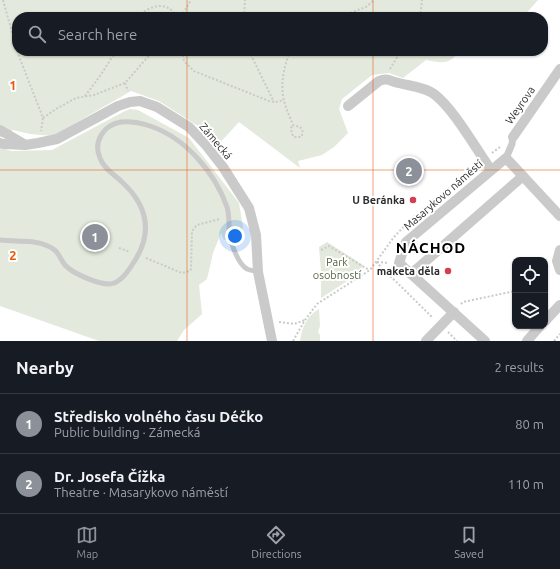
<!DOCTYPE html>
<html lang="en">
<head>
<meta charset="utf-8">
<style>
  body { margin:0; font-family:Ubuntu,sans-serif; background:#20242c; color:#f1f3f6 }
  .controls { position:absolute; right:12px; bottom:12px; display:grid; overflow:hidden; border-radius:8px; box-shadow:0 1px 3px #0004 }
  .controls button { width:36px; height:36px; display:grid; place-items:center; padding:0; border:0; border-bottom:1px solid #363941; background:#171b24; color:#f1f3f6; font:20px sans-serif }
  .you { position:absolute; left:235px; top:236px; width:14px; height:14px; margin:-10px; border:3px solid #fff; border-radius:50%; background:#1a73e8; box-shadow:0 0 0 6px #1a73e833 }
  .badge { display:grid; place-items:center; width:26px; height:26px; border-radius:50%; background:#8c9099; color:#fff; font-size:13px; font-weight:700 }
  .pin { position:absolute; translate:-50% -50%; border:2px solid #fff; box-shadow:0 1px 4px #0006 }
  .list { margin:0; padding:0; list-style:none }
  h2 { display:flex; justify-content:space-between; align-items:center; height:52px; margin:0; padding:0 16px; font-size:17px }
  h2 small { font-size:13px; font-weight:400; color:#9ea1a6 }
  .list li { display:grid; grid-template-columns:26px 1fr auto; gap:12px; align-items:center; box-sizing:border-box; height:60px; padding:0 16px; border-top:1px solid #363941 }
  .list b { display:block; font-size:15px; white-space:nowrap }
  .list p { margin:0; font-size:13px; white-space:nowrap; color:#9ea1a6 }
  .list em { font-size:13px; font-style:normal; color:#9ea1a6 }
  .icon { flex:none; width:22px; height:22px; fill:none; stroke:currentColor; stroke-width:2; stroke-linecap:round; stroke-linejoin:round }
  .map { position:relative; flex:none; width:560px; height:341px; overflow:hidden }
  .search { position:absolute; background:#171b24; box-shadow:0 1px 3px #0004; left:12px; right:12px; top:12px; height:44px; display:flex; align-items:center; gap:10px; box-sizing:border-box; padding:0 14px; border-radius:16px; color:#9ea1a6; font-size:15px }
  .sheet { height:172px; background:#171b24 }
  nav { display:flex; justify-content:space-around; align-items:center; box-sizing:border-box; height:56px; border-top:1px solid #363941; background:#171b24; font-size:11px; color:#9ea1a6 }
  nav a { display:grid; justify-items:center; gap:2px }
  nav .on { color:#8c9099 }
  .map>svg:first-child { display:block }
  .green { fill:#e3e9dc }
  .lines { fill:none; stroke-linecap:round; stroke-linejoin:round }
  .path { stroke:#cacaca; stroke-width:2; stroke-dasharray:2 2; stroke-linecap:butt }
  .service { stroke:#cacaca; stroke-width:5 }
  .pedestrian { stroke:#cacaca; stroke-width:7 }
  .minor { stroke:#cacaca; stroke-width:10 }
  .grid { fill:none; stroke:#e8590c; stroke-width:1; stroke-opacity:0.55 }
  .poi-dot { fill:#d43f4f; stroke:#fff; stroke-width:1.5 }
  .labels { text-anchor:middle; dominant-baseline:central; stroke-width:4; stroke-linejoin:round; paint-order:stroke }
  .street-label { font-size:11px; fill:#2d2d2d; stroke:#fff }
  .poi-label { font-size:11px; font-weight:bold; fill:#2d2d2d; stroke:#fff; text-anchor:end }
  .park-label { font-size:11px; fill:#51643f; stroke:#fff }
  .district-label { font-size:15px; font-weight:bold; letter-spacing:1px; fill:#000; stroke:#fff }
  .grid-label { font-size:13px; text-anchor:middle; font-weight:bold; fill:#e8590c; stroke:#fff; stroke-width:4; stroke-linejoin:round; paint-order:stroke }
</style>
</head>
<body>
<div class="map">
<svg width="560" height="341" viewBox="0 0 560 341">
  <rect width="100%" height="100%" fill="#fff"/>
  <g class="green">
    <path d="M0,0H538L523,17H17V51H460C449,65 442,63 426,60L403,78L389,73L372,75L342,99L339,109L348,133L334,147L322,155L298,161L300,168L239,122L216,147L201,128L159,101L131,91L53,136L30,134L13,130L0,138Z"/>
    <polygon points="130,109 138,110 189,138 239,203 243,227 242,234 224,240 221,233 213,253 207,279 199,285 202,314 184,330 177,341 99,341 0,306 0,147 11,151 52,150 125,111"/>
    <polygon points="327,242 363,265 358,274 321,298 321,272 319,247"/>
    <path d="M319,309L320,326L318,332L320,335V341H300C302,327 307,316 319,309Z"/>
  </g>
  <g class="lines">
    <g class="path">
      <polyline points="3,0 17,50"/>
      <path d="M138,17C149,5 169,0 176,17"/>
      <polyline points="181,17 191,0"/>
      <polyline points="244,17 245,0"/>
      <polyline points="339,17 366,7 374,0"/>
      <polyline points="420,17 422,0"/>
      <polyline points="17,51 43,118 41,131"/>
      <polyline points="182,51 184,61 194,71 269,101 276,102 284,100"/>
      <polyline points="249,51 274,102"/>
      <path d="M290,51C284,67 280,84 284,101C286,109 290,117 293,125L300,127L302,129L303,133L301,137H294L292,134L291,128L293,125"/>
      <polyline points="390,69 401,51"/>
      <polyline points="125,83 128,91"/>
      <polyline points="85,96 100,76 116,51"/>
      <polyline points="43,118 56,109 76,98 94,95 125,83 153,51"/>
      <polyline points="492,153 500,147"/>
      <polyline points="119,248 130,252"/>
      <polyline points="321,250 329,246 369,270"/>
      <polyline points="146,258 182,273 190,271 191,269 192,231 197,225 220,219"/>
      <polyline points="376,262 433,318"/>
      <polyline points="377,262 389,263"/>
      <polyline points="461,304 463,302 515,291"/>
      <polyline points="279,322 294,324 305,320"/>
      <polyline points="448,332 457,341"/>
      <polyline points="293,341 305,320 317,304 370,270 394,237 410,220 476,166"/>
      <polyline points="554,341 560,334"/>
    </g>
    <path class="service" d="M0,240C16,242 33,239 48,246C60,251 58,257 65,265C73,274 98,284 109,284C119,284 127,273 132,265C153,235 149,207 122,182C115,175 103,168 100,158C93,142 103,125 121,122C131,121 141,123 150,126C186,138 215,173 227,207C230,217 228,225 230,234C231,244 238,264 247,269C250,270 254,271 258,272"/>
    <polyline class="pedestrian" points="506,158 512,144 513,137"/>
    <g class="minor">
      <path d="M348,106L379,81C388,77 391,82 399,83C410,86 425,87 434,94C454,109 476,149 491,170"/>
      <polyline points="0,130 24,144"/>
      <polyline points="513,137 560,69"/>
      <polyline points="0,143 4,144 25,145 38,143 57,139 118,106 130,102 140,101 157,107 189,127 205,144 223,167 249,208 256,235 258,272 272,341"/>
      <polyline points="560,250 557,261 560,270"/>
      <polyline points="411,274 523,176"/>
      <polyline points="545,321 560,305"/>
      <polyline points="426,341 454,312"/>
      <polyline points="485,341 399,263 406,242 506,158 560,216"/>
      <polyline points="527,341 540,326"/>
    </g>
  </g>
  <path class="grid" d="M187,0V17M373,0V17M187,51V341M373,51V341M0,170H560"/>
  <g class="poi-dot">
    <circle cx="413" cy="200" r="4"/>
    <circle cx="448" cy="271" r="4"/>
  </g>
  <g class="labels">
    <g class="street-label">
      <text transform="translate(520 105) rotate(-55)">Weyrova</text>
      <text transform="translate(216 141) rotate(50)">Zámecká</text>
      <text transform="translate(443 195) rotate(-41)">Masarykovo náměstí</text>
    </g>
    <g class="poi-label">
      <text x="405" y="200">U Beránka</text>
      <text x="440" y="271">maketa děla</text>
    </g>
    <g class="park-label">
      <text x="337" y="262">Park<tspan x="337" dy="13">osobností</tspan></text>
    </g>
    <g class="district-label">
      <text x="431" y="247">NÁCHOD</text>
    </g>
  </g>
  <g class="grid-label">
    <text x="13" y="90">1</text>
    <text x="13" y="260">2</text>
  </g>
</svg>
<div class="controls">
<button><svg class="icon" aria-label="locate" viewBox="0 0 24 24"><circle cx="12" cy="12" r="6"/><path d="M12 2v4M12 18v4M2 12h4M18 12h4"/></svg></button>
<button><svg class="icon" aria-label="layers" viewBox="0 0 24 24"><path d="M12 4l9 5-9 5-9-5zM3 14l9 5 9-5"/></svg></button>
</div>
<div class="you"></div>
<div class="pin badge" style="left:95px;top:237px">1</div>
<div class="pin badge" style="left:409px;top:171px">2</div>
<div class="search"><svg class="icon" aria-label="search" viewBox="0 0 24 24"><circle cx="10" cy="10" r="6"/><path d="M15 15l6 6"/></svg>Search here</div>
</div>
<section class="sheet">
<h2>Nearby<small>2 results</small></h2>
<ul class="list">
<li><span class="badge">1</span><div><b>Středisko volného času Déčko</b><p>Public building · Zámecká</p></div><em>80 m</em></li>
<li><span class="badge">2</span><div><b>Dr. Josefa Čížka</b><p>Theatre · Masarykovo náměstí</p></div><em>110 m</em></li>
</ul>
</section>
<nav>
<a class="on"><svg class="icon" aria-label="map" viewBox="0 0 24 24"><path d="M3 6l6-2 6 2 6-2v14l-6 2-6-2-6 2zM9 4v14M15 6v14"/></svg>Map</a>
<a><svg class="icon" aria-label="directions" viewBox="0 0 24 24"><path d="M12 3l9 9-9 9-9-9zM9 14v-3h6M13 9l2 2-2 2"/></svg>Directions</a>
<a><svg class="icon" aria-label="saved" viewBox="0 0 24 24"><path d="M7 4h10v16l-5-4-5 4z"/></svg>Saved</a>
</nav>
</body>
</html>
